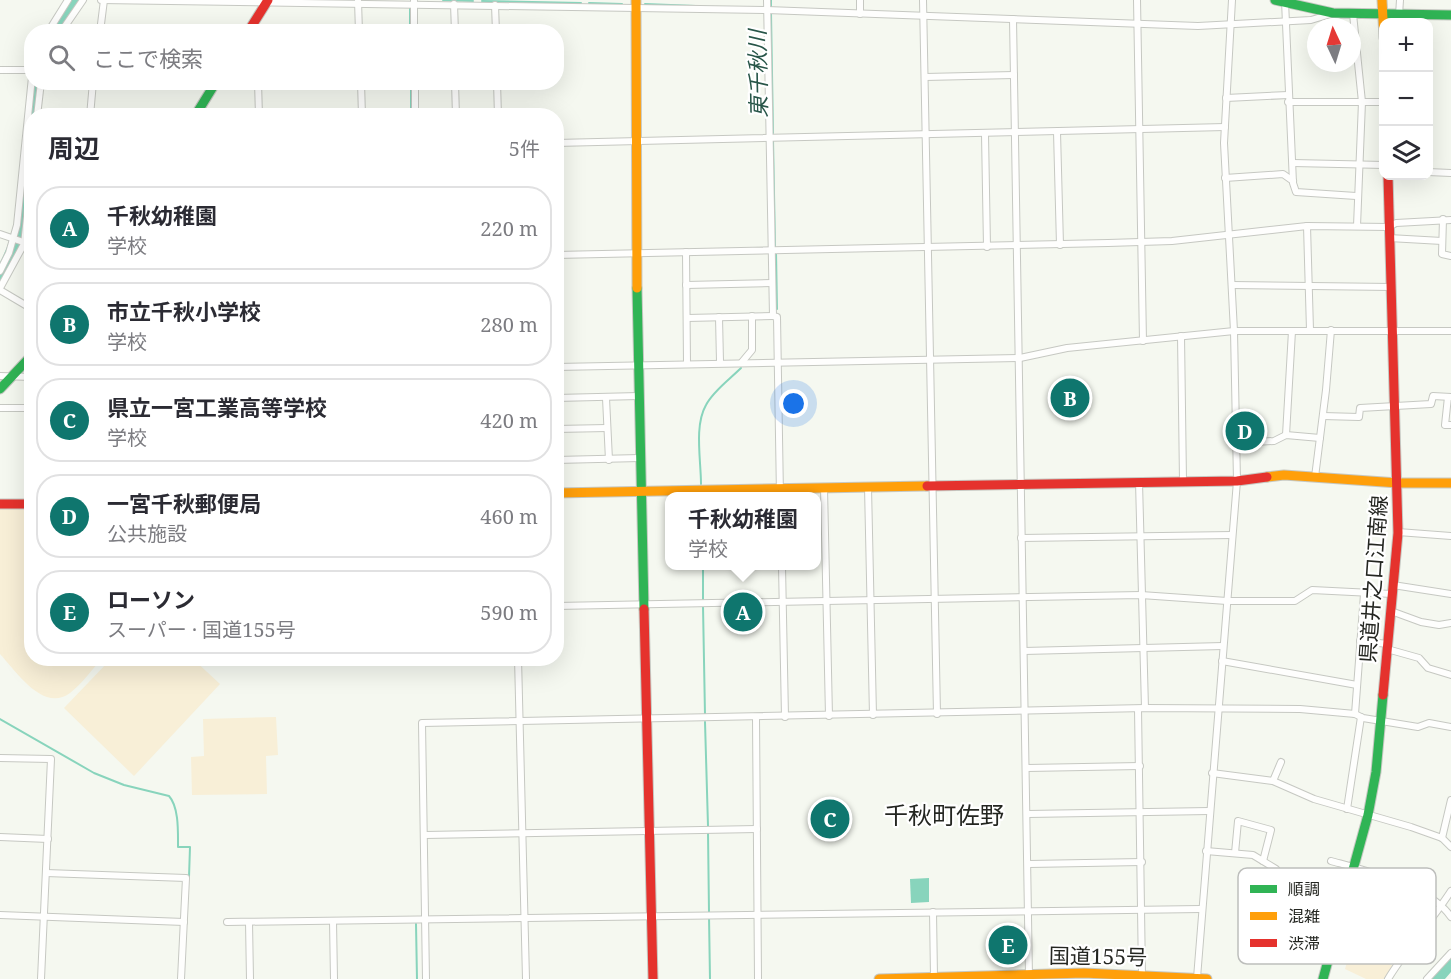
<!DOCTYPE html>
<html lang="ja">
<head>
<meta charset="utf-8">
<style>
  body { margin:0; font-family:"Noto Serif","Noto Sans JP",serif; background:#f7f7f7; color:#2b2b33 }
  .controls { position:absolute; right:18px; top:18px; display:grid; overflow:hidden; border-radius:12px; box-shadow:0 6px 24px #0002 }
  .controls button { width:54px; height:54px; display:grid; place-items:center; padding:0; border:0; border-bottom:2px solid #e1e1e2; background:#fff; color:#2b2b33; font:30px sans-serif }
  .compass { position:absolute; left:1307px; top:18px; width:54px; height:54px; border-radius:50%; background:#fff; box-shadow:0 6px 24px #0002; rotate:356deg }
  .you { position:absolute; left:794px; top:404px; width:21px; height:21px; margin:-15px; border:4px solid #fff; border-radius:50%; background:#1a73e8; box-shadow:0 0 0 9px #1a73e833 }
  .badge { display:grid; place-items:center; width:39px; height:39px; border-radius:50%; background:#0f766e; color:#fff; font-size:20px; font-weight:700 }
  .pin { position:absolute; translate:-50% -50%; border:3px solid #fff; box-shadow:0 2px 6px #0006 }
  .popup { position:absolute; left:665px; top:492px; width:156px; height:78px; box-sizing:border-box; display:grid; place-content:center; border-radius:12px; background:#fff; filter:drop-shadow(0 2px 4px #0005); font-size:20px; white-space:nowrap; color:#7c7c81 }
  .popup b { font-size:22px; color:#2b2b33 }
  .popup::after { content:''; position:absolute; left:50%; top:100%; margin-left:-12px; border:12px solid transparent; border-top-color:#fff }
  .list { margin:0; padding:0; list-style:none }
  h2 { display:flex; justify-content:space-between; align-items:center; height:78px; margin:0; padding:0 24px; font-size:26px }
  h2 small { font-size:20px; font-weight:400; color:#7c7c81 }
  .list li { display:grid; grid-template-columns:39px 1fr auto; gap:18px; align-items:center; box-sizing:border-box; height:84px; margin:0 12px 12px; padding:0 12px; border:2px solid #e1e1e2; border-radius:24px }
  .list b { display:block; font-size:22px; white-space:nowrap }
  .list p { margin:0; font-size:20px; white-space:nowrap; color:#7c7c81 }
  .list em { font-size:20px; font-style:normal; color:#7c7c81 }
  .icon { flex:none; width:33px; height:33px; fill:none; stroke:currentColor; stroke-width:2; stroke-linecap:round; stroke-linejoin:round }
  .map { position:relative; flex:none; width:1451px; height:979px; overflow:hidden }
  .search { position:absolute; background:#fff; box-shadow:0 6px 24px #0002; left:24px; top:24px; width:540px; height:66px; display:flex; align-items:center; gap:15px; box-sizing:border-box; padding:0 21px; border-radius:24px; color:#7c7c81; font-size:22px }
  .panel { position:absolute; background:#fff; box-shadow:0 6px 24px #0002; left:24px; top:108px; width:540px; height:558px; border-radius:24px }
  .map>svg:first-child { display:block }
  .green { fill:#f8efd7 }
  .water { fill:#88d4bc }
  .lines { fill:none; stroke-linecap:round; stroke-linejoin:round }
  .stream { stroke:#88d4bc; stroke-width:2 }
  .river { stroke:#88d4bc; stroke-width:12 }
  .street-casing { stroke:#c6c8c2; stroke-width:8 }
  .fast-casing { stroke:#c6c8c2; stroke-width:11 }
  .slow-casing { stroke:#c6c8c2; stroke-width:11 }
  .jam-casing { stroke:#c6c8c2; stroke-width:11 }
  .street { stroke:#fefefd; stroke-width:6 }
  .fast { stroke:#30b455; stroke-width:9 }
  .slow { stroke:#ff9f0a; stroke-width:9 }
  .jam { stroke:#e5322d; stroke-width:9 }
  .labels { text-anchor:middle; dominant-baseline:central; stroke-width:4.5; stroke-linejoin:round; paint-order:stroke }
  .street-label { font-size:21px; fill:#242621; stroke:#fff }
  .water-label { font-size:22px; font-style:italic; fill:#275548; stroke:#fff }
  .quarter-label { font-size:24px; fill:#242621; stroke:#fff }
  .key { fill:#fff; stroke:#bdbebc; stroke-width:1.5 }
  .key-label { font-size:16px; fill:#242621 }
</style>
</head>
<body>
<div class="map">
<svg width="1451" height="979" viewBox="0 0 1451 979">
  <rect width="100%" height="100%" fill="#f5f8f0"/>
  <g class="green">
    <path d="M0,509H31L32,658L102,659C92,669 82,684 70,693C43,713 16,671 0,654Z"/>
    <polygon points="111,659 193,659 220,684 134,776 64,708"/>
    <polygon points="276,717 278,755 266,756 267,794 192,795 191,757 204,756 203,719"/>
    <polygon points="1354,939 1379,948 1376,958 1394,966 1385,979 1366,979 1345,969"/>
  </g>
  <polygon class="water" points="929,878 929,902 911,903 910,879"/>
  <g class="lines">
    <g class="stream">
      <polyline points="443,0 473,1"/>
      <polyline points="771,0 771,7"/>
      <polyline points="482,1 581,3"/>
      <polyline points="589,3 622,4"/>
      <polyline points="645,4 696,6"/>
      <polyline points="410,6 410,32"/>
      <polyline points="771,13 773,133"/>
      <polyline points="411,82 411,116"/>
      <polyline points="773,140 775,246"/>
      <polyline points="776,252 777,309"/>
      <path d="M701,484C701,460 694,426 706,405C713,391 730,379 741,368"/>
      <polyline points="703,566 703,599"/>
      <polyline points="703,606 705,715"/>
      <path d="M0,719L94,773L124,785L169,796C179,807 178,832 178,847H190L189,877"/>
      <polyline points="705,722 708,826"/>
      <polyline points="708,832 709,912"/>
      <polyline points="709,916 710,979"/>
      <polyline points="416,924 417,979"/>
    </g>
    <g class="river">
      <polyline points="52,32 74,0"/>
      <polyline points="32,116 35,82"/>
      <path d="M0,274C29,229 26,171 32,118"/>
      <polyline points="1437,979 1451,963"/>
    </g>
    <defs>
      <g id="street">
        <polyline points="101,0 767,10 1198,26 1311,20 1331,14"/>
        <polyline points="767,0 773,316 777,317 780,496"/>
        <polyline points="923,0 937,714"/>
        <polyline points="1137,0 1143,341"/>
        <polyline points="358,1 359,32"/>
        <polyline points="414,1 414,32"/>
        <polyline points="1285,1 1293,183 1296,192 1356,196"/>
        <polyline points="454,4 455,32"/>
        <polyline points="495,5 496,32"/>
        <polyline points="860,14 860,0"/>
        <polyline points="1353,14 1362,102 1357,226"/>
        <polyline points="1399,15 1400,0"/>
        <polyline points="1013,19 1029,976"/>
        <polyline points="48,32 68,0"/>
        <polyline points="61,32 83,0"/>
        <polyline points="100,32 104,0"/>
        <polyline points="0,70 32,70"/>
        <polyline points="925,77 1014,75"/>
        <polyline points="258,82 259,116"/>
        <polyline points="361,82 362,116"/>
        <polyline points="415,82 415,116"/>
        <polyline points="455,82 456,116"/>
        <polyline points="497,82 498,116"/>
        <polyline points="1226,98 1288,95"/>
        <polyline points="1288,102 1384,102"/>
        <polyline points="37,116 41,82"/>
        <polyline points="90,116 93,82"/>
        <polyline points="1057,132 1060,245"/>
        <polyline points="985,134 987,247"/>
        <polyline points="556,143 1225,127"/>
        <polyline points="1293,163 1384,165"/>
        <polyline points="1428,172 1451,173"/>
        <polyline points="1225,178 1283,174 1293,181"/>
        <polyline points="1443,219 1442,254 1451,256"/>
        <polyline points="1307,226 1310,330"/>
        <polyline points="0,234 32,245"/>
        <polyline points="1389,238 1442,241"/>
        <polyline points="686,252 687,363"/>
        <polyline points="556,255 1108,243 1172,241 1307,226 1389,227 1396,223 1451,220"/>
        <polyline points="0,271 9,253 17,225 32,77"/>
        <polyline points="686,285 772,283"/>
        <polyline points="1232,285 1392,287"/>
        <polyline points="0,288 24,244 32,171"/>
        <polyline points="0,290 32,309"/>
        <polyline points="719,317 720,362"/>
        <polyline points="687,318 773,316"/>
        <polyline points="1181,336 1183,481"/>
        <polyline points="742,362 752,350 752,316"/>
        <polyline points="556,367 1020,358 1067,348 1234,331 1451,331"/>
        <polyline points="0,376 32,377"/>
        <polyline points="1448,397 1445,425 1451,425"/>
        <polyline points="556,398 639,396"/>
        <polyline points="606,398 609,460"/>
        <polyline points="0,408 32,408"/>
        <polyline points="1323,416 1359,417 1360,408 1431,404 1433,396 1451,397"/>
        <polyline points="556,429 607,428"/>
        <polyline points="1286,435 1292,331"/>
        <polyline points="1236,443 1274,441 1286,435 1320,438"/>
        <polyline points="556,460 640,458"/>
        <polyline points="1315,477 1326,390 1331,330"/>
        <polyline points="1139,482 1145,708"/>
        <polyline points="868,487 873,715"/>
        <polyline points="824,488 829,716"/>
        <polyline points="1398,532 1451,536"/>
        <polyline points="1021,538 1232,535"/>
        <polyline points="782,566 785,717"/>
        <polyline points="1393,585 1451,594"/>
        <polyline points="556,606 1141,595 1227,601 1295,601 1312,590 1392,594"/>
        <polyline points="1391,611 1421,622 1439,625 1451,623"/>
        <polyline points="1360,641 1388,644"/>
        <polyline points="1387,649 1419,658 1428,668 1451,675"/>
        <polyline points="1024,651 1223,646"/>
        <polyline points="518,658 526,979"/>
        <polyline points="1222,661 1357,685"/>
        <polyline points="1138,709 1142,975"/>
        <polyline points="1355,714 1364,594"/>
        <polyline points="756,717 758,979"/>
        <polyline points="0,758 51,759 41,979"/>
        <polyline points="1027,768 1140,766"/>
        <polyline points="1212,773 1273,781 1314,799 1411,827 1442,838 1451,847"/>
        <polyline points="1273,781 1281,762"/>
        <polyline points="1347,809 1361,717"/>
        <polyline points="1028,814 1209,811"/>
        <polyline points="425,835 757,829"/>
        <polyline points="0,837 48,839"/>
        <polyline points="1442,838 1451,800"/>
        <polyline points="1206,851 1253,855 1276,869"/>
        <polyline points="1235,853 1238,821 1271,830 1263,861"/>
        <path d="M1331,861C1367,871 1430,886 1451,917"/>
        <polyline points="1029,864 1142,862"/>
        <polyline points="46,873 186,878 181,979"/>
        <polyline points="933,912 934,977"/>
        <polyline points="0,915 184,922"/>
        <polyline points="333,921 334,979"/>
        <polyline points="227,922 1201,909"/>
        <polyline points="249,922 250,979"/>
        <polyline points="1197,978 1237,481 1234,331 1224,143 1232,0"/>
        <polyline points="426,979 422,723 1145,708 1300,709 1355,714 1363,718 1418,727 1429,723 1451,727"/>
        <path d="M1388,979C1407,948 1431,922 1451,891"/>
        <polyline points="1427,979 1451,953"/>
      </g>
      <g id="fast">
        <polyline points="1275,0 1333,13 1451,15"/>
        <polyline points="195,116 216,82"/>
        <polyline points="637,288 644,609"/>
        <polyline points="0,389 32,355"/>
        <polyline points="1323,979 1368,815 1376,772 1383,695"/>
      </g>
      <g id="slow">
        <polyline points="636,0 637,288"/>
        <polyline points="1382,0 1384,38"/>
        <polyline points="1267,477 1284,475 1398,483 1451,483"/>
        <polyline points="556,493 927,486"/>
        <polyline points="879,979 1084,973 1207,979"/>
      </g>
      <g id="jam">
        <polyline points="248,32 268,0"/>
        <polyline points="927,486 1237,481 1267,477"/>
        <polyline points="0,504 32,504"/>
        <polyline points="644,609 653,979"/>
        <polyline points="1383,695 1398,533 1388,176"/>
      </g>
    </defs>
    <use href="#street" class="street-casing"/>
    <use href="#fast" class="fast-casing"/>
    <use href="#slow" class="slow-casing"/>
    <use href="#jam" class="jam-casing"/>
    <use href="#street" class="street"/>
    <use href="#fast" class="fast"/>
    <use href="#slow" class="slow"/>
    <use href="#jam" class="jam"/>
  </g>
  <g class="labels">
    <g class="street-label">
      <text transform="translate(1373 579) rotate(-86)">県道井之口江南線</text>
      <text transform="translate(1098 956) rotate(1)">国道155号</text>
    </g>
    <g class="water-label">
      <text transform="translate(757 74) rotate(-91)">東千秋川</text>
    </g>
    <g class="quarter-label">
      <text x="944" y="814">千秋町佐野</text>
    </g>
  </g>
  <rect x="1238" y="868" width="198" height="96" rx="9" class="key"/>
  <rect x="1250" y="885" width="27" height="8" fill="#30b455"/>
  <rect x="1250" y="912" width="27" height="8" fill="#ff9f0a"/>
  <rect x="1250" y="939" width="27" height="8" fill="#e5322d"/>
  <g class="key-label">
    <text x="1288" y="895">順調</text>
    <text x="1288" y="922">混雑</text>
    <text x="1288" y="949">渋滞</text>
  </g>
</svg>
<div class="controls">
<button>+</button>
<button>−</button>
<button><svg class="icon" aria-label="layers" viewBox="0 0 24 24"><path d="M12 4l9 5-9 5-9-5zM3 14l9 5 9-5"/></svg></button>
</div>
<svg class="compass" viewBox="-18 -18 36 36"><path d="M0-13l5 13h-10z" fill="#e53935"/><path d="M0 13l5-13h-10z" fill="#7c7c81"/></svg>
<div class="you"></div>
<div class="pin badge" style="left:743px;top:612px">A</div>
<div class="popup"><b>千秋幼稚園</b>学校</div>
<div class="pin badge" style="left:1070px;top:398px">B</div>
<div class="pin badge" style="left:830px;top:819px">C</div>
<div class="pin badge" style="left:1245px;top:431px">D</div>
<div class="pin badge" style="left:1008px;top:945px">E</div>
<div class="search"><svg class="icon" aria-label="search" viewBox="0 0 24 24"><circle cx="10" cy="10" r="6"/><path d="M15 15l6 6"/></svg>ここで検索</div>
<section class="panel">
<h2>周辺<small>5件</small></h2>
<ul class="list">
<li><span class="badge">A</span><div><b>千秋幼稚園</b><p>学校</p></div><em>220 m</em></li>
<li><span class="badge">B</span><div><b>市立千秋小学校</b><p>学校</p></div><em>280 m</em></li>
<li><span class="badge">C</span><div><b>県立一宮工業高等学校</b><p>学校</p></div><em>420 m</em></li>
<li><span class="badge">D</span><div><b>一宮千秋郵便局</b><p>公共施設</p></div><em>460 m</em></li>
<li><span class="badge">E</span><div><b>ローソン</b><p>スーパー · 国道155号</p></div><em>590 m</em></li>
</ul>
</section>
</div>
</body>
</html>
